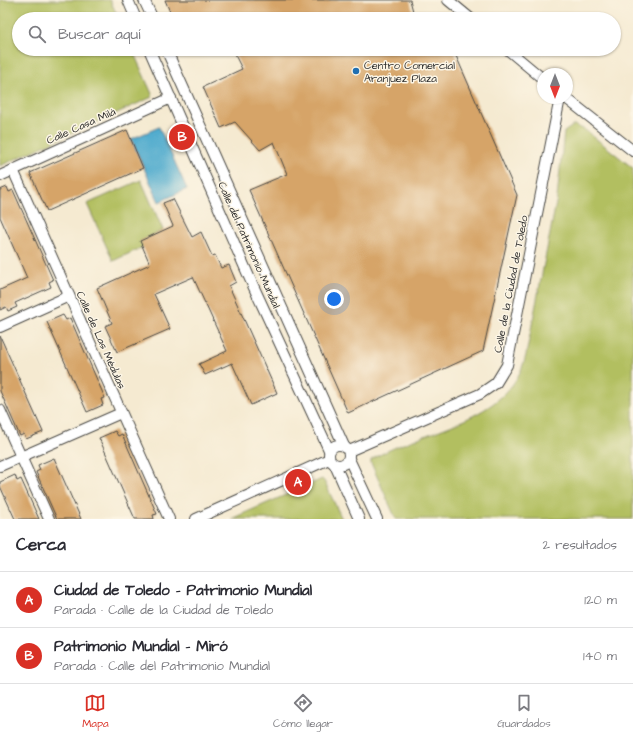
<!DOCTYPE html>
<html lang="es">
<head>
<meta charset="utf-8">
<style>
  body { margin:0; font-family:"Architects Daughter",sans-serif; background:#f2f2f3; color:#2b2b33 }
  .compass { position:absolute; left:537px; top:68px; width:36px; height:36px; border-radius:50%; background:#fff; box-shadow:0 1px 3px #0004; rotate:180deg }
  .you { position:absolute; left:334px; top:299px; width:14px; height:14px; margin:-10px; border:3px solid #fff; border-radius:50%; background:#1a73e8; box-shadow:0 0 0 6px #1a73e833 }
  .badge { display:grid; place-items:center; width:26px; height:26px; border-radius:50%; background:#d93025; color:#fff; font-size:13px; font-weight:700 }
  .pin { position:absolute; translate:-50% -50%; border:2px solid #fff; box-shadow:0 1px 4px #0006 }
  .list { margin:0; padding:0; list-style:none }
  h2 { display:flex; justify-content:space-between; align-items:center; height:52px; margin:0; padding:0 16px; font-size:17px }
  h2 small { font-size:13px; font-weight:400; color:#7c7c81 }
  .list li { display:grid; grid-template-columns:26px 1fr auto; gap:12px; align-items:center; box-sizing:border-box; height:56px; padding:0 16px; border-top:1px solid #e1e1e2 }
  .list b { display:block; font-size:15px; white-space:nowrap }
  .list p { margin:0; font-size:13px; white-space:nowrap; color:#7c7c81 }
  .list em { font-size:13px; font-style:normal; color:#7c7c81 }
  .icon { flex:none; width:22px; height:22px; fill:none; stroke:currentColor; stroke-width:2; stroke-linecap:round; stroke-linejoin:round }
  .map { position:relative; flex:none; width:633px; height:519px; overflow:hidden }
  .search { position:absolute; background:#fff; box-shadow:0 1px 3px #0004; left:12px; right:12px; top:12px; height:44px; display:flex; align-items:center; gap:10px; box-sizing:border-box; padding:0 14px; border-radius:22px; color:#7c7c81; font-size:15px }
  .sheet { height:164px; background:#fff }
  nav { display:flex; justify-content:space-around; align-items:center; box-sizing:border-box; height:56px; border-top:1px solid #e1e1e2; background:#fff; font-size:11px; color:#7c7c81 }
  nav a { display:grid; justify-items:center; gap:2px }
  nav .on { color:#d93025 }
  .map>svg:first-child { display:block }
  .green { fill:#b2bf61; stroke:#6e7546 }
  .water { fill:#50abce; stroke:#3e6b7c }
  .building { fill:#d6a468 }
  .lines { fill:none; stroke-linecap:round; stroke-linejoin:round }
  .minor-casing { stroke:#494844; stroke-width:12 }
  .minor { stroke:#fff; stroke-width:10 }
  .poi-dot { fill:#1f6fb2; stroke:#fcf5e5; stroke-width:1.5 }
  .labels { text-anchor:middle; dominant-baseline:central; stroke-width:3; stroke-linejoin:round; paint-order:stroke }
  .poi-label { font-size:11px; fill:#2b2b2b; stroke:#fcf5e5; text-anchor:start }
  .street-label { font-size:11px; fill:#2b2b2b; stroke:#fcf5e5 }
</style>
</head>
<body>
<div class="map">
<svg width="633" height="519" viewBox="0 0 633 519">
  <rect width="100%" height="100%" fill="#fcf5e5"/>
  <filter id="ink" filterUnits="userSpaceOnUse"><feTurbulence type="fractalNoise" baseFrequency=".025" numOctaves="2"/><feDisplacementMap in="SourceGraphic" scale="8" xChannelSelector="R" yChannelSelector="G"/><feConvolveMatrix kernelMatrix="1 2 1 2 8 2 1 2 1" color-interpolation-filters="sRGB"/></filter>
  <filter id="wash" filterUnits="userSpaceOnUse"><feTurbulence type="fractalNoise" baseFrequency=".012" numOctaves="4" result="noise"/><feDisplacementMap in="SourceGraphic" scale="16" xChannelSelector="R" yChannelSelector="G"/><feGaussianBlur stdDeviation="0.9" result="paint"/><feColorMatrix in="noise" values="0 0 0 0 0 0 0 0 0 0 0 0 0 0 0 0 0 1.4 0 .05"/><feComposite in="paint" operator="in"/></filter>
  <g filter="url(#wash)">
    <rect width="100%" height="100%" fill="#f5ead1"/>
    <g class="green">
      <polygon points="0,0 110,0 119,19 19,19 19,49 132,49 152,94 152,97 0,166"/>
      <path d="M574,125L585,130L633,168V519H396L371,463V460C423,427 510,424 526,355L557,198L564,132Z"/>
      <polygon points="141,180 163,230 140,241 143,247 113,261 87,204"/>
      <polygon points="322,479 324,481 342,519 231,519"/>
    </g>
    <polygon class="water" points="159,127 187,189 159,202 131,139"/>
    <g id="blocks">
      <g class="building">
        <polygon points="165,0 410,0 415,19 173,19"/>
        <polygon points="232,49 453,49 517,195 483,351 348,413 249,190 287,174 274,142 260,150 235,122 221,128 203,87 242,69"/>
        <polygon points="127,130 143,168 47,211 30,173"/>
        <polygon points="7,187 9,192 13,190 53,280 49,282 51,287 15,303 17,307 8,311 6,307 0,310 0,290 27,278 0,217 0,190"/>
        <polygon points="173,199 192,237 201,232 212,256 215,255 221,268 229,265 236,282 229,286 277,393 251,405 232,363 205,375 199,364 227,351 193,277 154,294 170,329 117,352 105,326 112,323 97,288 150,264 140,241 173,226 163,203"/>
        <polygon points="63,315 66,320 70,318 105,398 101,399 103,405 87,412 47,322"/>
        <polygon points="0,336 43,432 26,439 24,434 20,436 0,391"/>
        <polygon points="115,431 118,436 122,434 142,480 157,514 153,515 154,519 135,519 99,438"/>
        <polygon points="54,458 81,519 57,519 36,472 40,470 38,465"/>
        <polygon points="15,475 17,481 21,479 39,519 15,519 0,486 0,482"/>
      </g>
    </g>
  </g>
  <g filter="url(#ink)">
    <use href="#blocks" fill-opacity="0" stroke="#494844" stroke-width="1"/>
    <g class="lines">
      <defs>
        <g id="minor">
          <polyline points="128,0 136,19"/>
          <polyline points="144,0 153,19"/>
          <polyline points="448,0 471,19"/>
          <polyline points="149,49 250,279 329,450"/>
          <polyline points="166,49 344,446"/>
          <polyline points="507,49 543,79"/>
          <polyline points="566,98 633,151"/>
          <polyline points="13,170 169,519"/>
          <polyline points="0,176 171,98"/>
          <polyline points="0,327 69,296"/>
          <polyline points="0,410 49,519"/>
          <circle cx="339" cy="455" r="10"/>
          <polyline points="349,451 480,394 496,383 507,365 560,98"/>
          <polyline points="349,459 377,519"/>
          <polyline points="335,465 359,519"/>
          <polyline points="0,466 121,413"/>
          <polyline points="196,519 329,459"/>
        </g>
      </defs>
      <use href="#minor" class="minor-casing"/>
      <use href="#minor" class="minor"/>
    </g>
  </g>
  <circle class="poi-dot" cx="356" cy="71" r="4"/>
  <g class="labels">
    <g class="poi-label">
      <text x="364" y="65">Centro Comercial<tspan x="364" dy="13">Aranjuez Plaza</tspan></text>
    </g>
    <g class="street-label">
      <text transform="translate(81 126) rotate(-24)">Calle Casa Milá</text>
      <text transform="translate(249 245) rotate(66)">Calle del Patrimonio Mundial</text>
      <text transform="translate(511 284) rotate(-79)">Calle de la Ciudad de Toledo</text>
      <text transform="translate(101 340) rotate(66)">Calle de Las Médulas</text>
    </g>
  </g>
</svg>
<svg class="compass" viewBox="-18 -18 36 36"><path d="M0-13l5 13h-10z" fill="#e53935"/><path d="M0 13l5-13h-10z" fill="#7c7c81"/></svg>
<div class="you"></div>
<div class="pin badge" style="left:298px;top:482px">A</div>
<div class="pin badge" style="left:182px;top:137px">B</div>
<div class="search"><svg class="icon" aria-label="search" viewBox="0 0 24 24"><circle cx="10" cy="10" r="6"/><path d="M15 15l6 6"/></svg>Buscar aquí</div>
</div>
<section class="sheet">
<h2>Cerca<small>2 resultados</small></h2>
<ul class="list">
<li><span class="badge">A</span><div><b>Ciudad de Toledo - Patrimonio Mundial</b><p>Parada · Calle de la Ciudad de Toledo</p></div><em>120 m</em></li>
<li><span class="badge">B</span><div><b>Patrimonio Mundial - Miró</b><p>Parada · Calle del Patrimonio Mundial</p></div><em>140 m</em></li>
</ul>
</section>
<nav>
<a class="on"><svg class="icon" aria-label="map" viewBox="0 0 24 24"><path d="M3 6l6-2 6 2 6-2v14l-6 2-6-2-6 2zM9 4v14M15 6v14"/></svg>Mapa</a>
<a><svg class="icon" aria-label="directions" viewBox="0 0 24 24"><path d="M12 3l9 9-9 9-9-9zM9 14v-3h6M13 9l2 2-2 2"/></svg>Cómo llegar</a>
<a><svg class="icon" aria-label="saved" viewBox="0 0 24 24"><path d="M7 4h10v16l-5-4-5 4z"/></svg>Guardados</a>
</nav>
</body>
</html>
